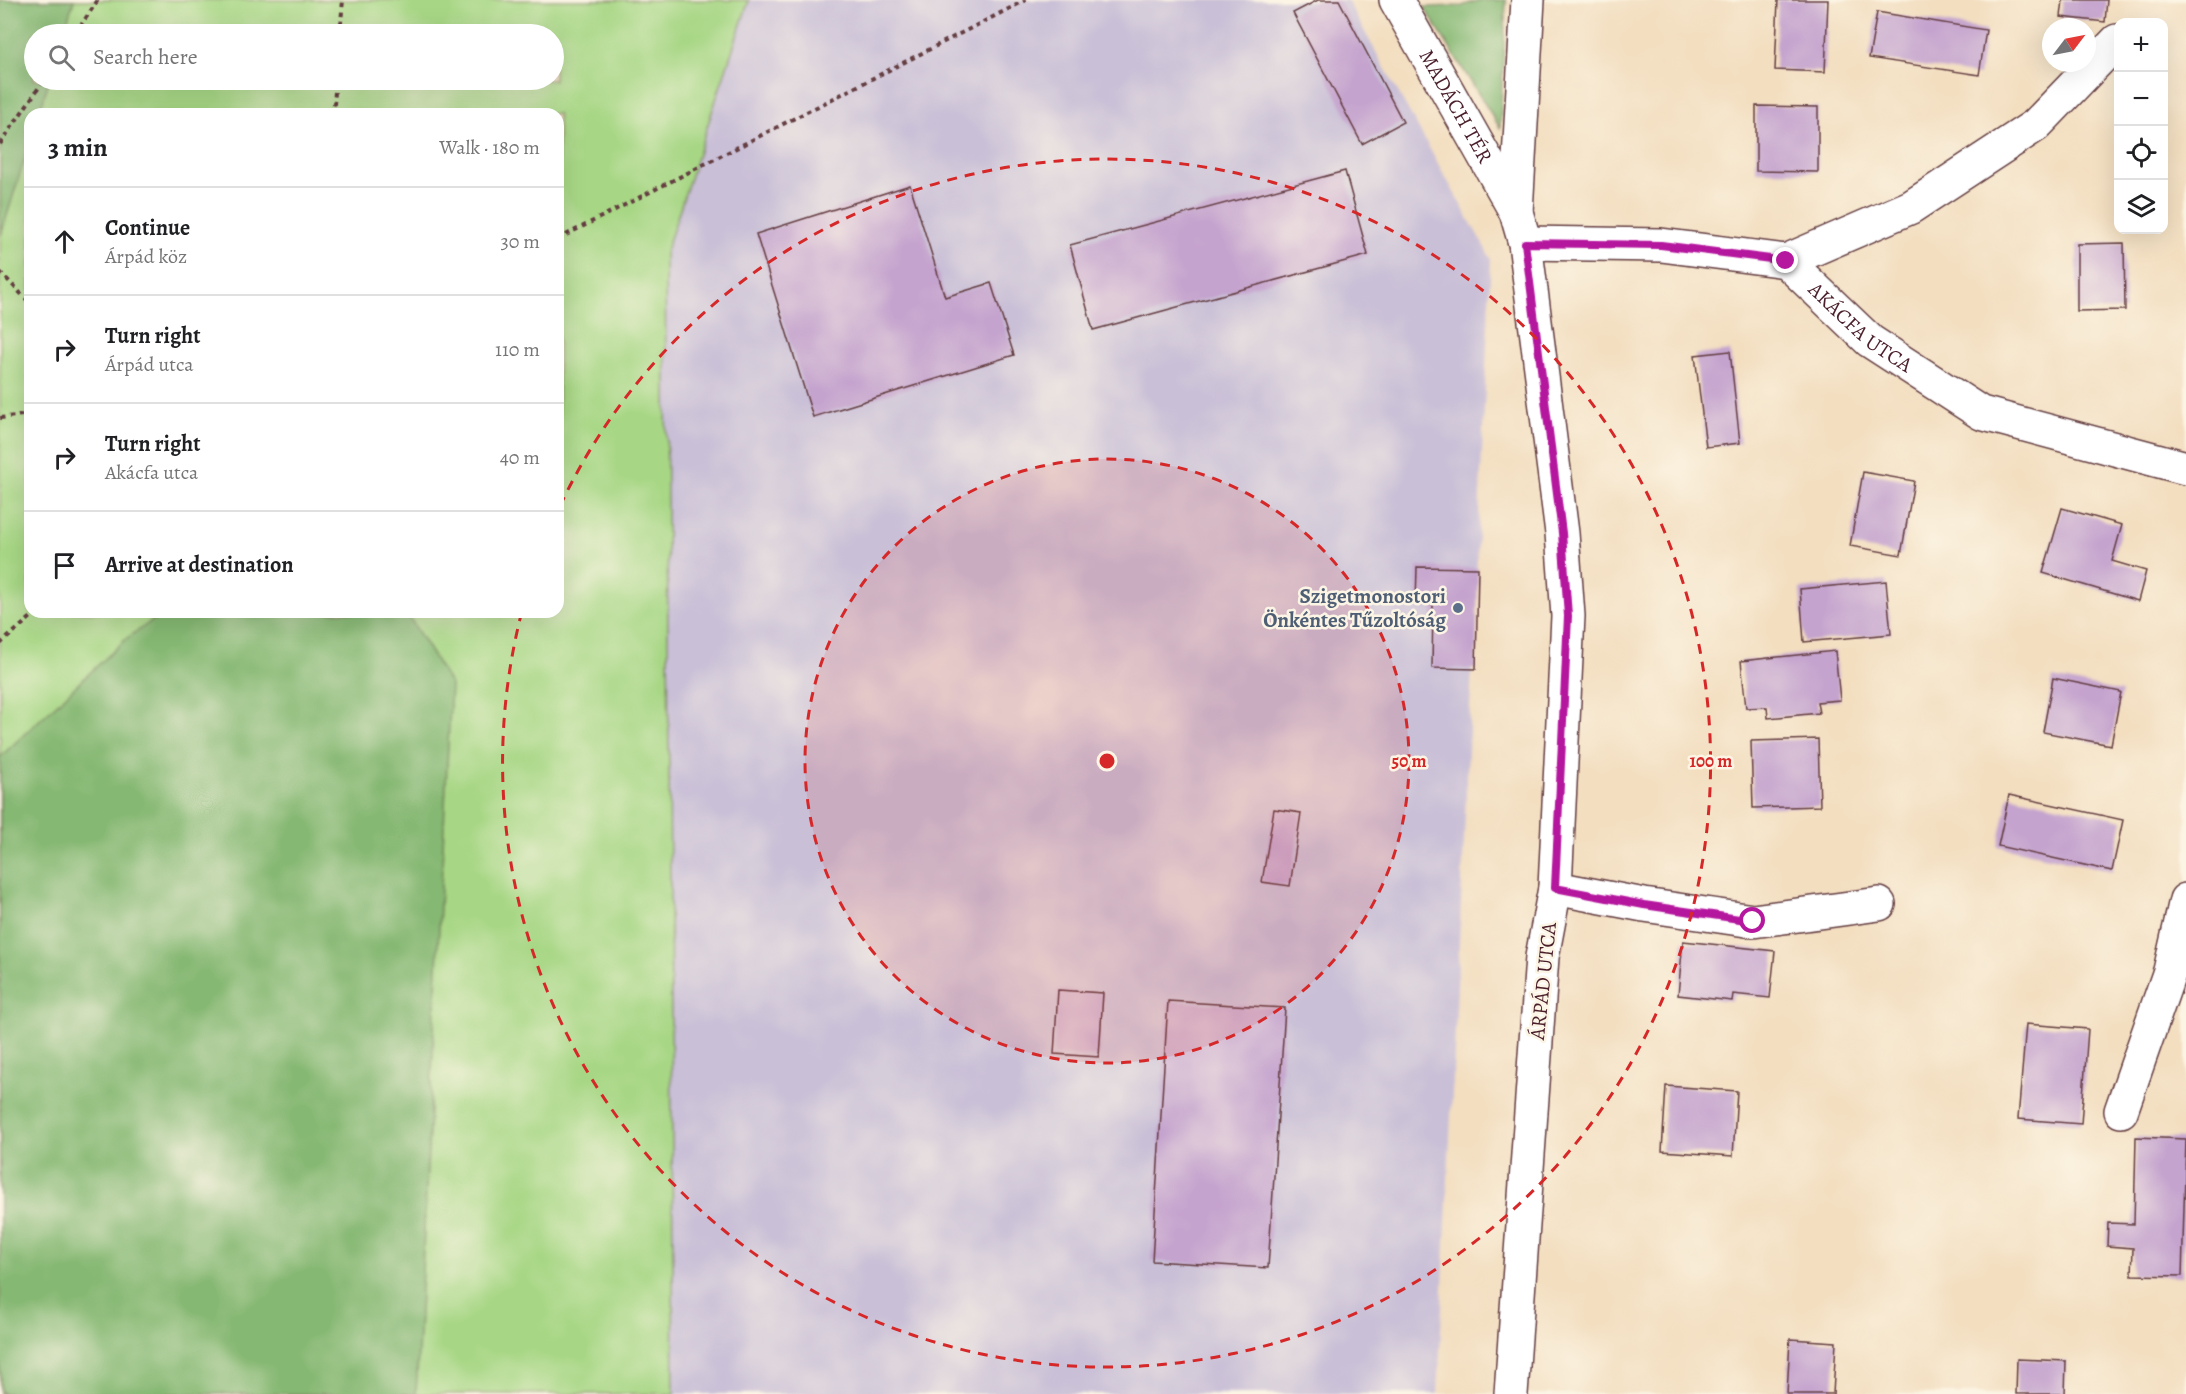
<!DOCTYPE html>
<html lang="en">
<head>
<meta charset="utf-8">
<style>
  body { margin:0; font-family:Alegreya,serif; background:#f6f6f6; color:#202124 }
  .controls { position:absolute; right:18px; top:18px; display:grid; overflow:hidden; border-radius:12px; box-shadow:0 6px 24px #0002 }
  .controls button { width:54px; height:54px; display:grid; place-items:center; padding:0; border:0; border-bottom:2px solid #e0e0e0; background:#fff; color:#202124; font:30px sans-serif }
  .compass { position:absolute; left:2042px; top:18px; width:54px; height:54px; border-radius:50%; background:#fff; box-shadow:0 6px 24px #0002; rotate:58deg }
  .stop { position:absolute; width:18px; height:18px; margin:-14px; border:4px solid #b5179e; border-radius:50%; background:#fff }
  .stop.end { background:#b5179e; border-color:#fff; box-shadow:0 2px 6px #0008 }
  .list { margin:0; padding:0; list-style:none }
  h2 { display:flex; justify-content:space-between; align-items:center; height:78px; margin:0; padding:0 24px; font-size:26px }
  h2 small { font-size:20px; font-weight:400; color:#757577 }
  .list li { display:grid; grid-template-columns:39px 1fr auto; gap:18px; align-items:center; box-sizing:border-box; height:108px; padding:0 24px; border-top:2px solid #e0e0e0 }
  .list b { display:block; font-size:22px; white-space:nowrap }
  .list p { margin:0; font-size:20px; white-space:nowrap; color:#757577 }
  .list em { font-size:20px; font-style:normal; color:#757577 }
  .icon { flex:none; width:33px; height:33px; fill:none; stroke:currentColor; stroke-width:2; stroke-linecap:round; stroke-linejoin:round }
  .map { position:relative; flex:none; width:2186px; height:1394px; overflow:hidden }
  .search { position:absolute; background:#fff; box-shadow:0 6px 24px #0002; left:24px; top:24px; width:540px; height:66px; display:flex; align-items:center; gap:15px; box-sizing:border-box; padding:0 21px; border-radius:33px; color:#757577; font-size:22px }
  .panel { position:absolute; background:#fff; box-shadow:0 6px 24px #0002; left:24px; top:108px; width:540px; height:510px; border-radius:18px }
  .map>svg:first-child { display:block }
  .industrial { fill:#c9bfd7 }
  .green { fill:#a7d785; stroke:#787b58; stroke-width:1.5; fill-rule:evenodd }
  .forest { fill:#85b872; stroke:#686c4e; stroke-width:1.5 }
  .building { fill:#c4a3ce }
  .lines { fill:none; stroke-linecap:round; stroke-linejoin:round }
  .street-casing { stroke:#633c41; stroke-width:36 }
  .path { stroke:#633c41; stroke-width:4; stroke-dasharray:4.5 4.5; stroke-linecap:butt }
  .street { stroke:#fff; stroke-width:33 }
  .route { stroke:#b5179e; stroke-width:8 }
  .ring { fill:none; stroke:#d62828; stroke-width:3; stroke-dasharray:10 8 }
  .service-dot { fill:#5c6f8a; stroke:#fcf5e5; stroke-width:2 }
  .labels { text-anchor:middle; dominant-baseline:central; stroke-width:5; stroke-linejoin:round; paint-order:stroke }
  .street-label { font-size:21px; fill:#4a1f2b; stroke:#fcf5e5 }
  .service-label { font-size:21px; font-weight:bold; fill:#4e5e75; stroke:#fcf5e5; text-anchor:end }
  .centre { fill:#d62828; stroke:#fcf5e5; stroke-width:3 }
  .ring-label { font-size:18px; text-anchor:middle; font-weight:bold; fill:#d62828; stroke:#fcf5e5; stroke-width:5; stroke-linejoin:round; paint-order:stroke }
</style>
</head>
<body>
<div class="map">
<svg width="2186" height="1394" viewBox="0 0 2186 1394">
  <rect width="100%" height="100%" fill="#fcf5e5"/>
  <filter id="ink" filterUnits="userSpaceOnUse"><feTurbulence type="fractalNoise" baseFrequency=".0167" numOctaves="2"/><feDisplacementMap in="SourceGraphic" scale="12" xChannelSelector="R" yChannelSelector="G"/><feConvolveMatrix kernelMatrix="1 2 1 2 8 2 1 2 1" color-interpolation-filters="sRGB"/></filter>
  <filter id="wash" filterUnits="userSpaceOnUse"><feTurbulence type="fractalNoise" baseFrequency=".008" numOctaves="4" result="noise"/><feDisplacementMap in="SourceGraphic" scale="24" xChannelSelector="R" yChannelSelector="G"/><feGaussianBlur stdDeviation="1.35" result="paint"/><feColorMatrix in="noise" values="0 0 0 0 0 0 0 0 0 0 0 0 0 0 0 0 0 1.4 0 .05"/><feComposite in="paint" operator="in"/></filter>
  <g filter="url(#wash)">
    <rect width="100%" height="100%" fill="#f3dec0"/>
    <polygon class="industrial" points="749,0 1347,0 1491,259 1438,1394 674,1394 665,254"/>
    <path class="green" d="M0,0H749L665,254L674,1394H0ZM34,34H554V80H34ZM30,114H558V612H30Z"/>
    <g class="forest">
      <polygon points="0,0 74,0 63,34 34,34 34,80 49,80 39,114 30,114 30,142 0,238"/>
      <polygon points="1479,0 1506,0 1500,128 1424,7 1462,6"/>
      <polygon points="165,612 406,612 451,685 416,1394 5,1394 0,1391 0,757 127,638"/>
    </g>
    <g id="blocks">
      <g class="building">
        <polygon points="1318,0 1339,0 1403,122 1362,144 1293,13"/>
        <polygon points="1778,0 1828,0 1825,72 1775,70"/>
        <polygon points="2063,0 2107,0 2105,22 2061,17"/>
        <polygon points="1877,12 1986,30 1979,75 1869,58"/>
        <polygon points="1756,106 1818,107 1818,172 1756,171"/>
        <polygon points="1345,171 1368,255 1093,330 1070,245"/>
        <polygon points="910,185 945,297 991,283 1014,355 813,417 756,234"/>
        <polygon points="2124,243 2125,310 2077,311 2077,244"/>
        <polygon points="1730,351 1740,443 1706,447 1695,355"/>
        <polygon points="1863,472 1914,481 1901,555 1850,546"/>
        <polygon points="2062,508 2122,525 2112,561 2146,571 2138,601 2043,573"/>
        <polygon points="1417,567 1478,568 1476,669 1432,668 1433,604 1416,604"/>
        <polygon points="1886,581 1891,634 1804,642 1800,589"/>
        <polygon points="1835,651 1840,700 1817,702 1819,713 1768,718 1767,707 1746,708 1741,661"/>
        <polygon points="2053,678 2121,692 2111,745 2043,732"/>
        <polygon points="1818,739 1820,806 1753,808 1751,741"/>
        <polygon points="2009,795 2123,820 2112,871 1998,846"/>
        <polygon points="1274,809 1301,813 1290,886 1262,882"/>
        <polygon points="1683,941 1775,951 1770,998 1733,994 1732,1001 1678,995"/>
        <polygon points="1058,990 1103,993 1099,1057 1054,1054"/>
        <polygon points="1168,1001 1285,1008 1268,1268 1152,1261"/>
        <polygon points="2026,1024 2088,1029 2081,1124 2018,1119"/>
        <polygon points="1666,1086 1737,1091 1733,1156 1662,1151"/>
        <polygon points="2136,1137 2186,1139 2182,1276 2132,1275 2133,1248 2107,1246 2108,1223 2134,1224"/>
        <polygon points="1790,1339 1836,1342 1833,1394 1787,1394"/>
        <polygon points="2017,1359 2066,1361 2065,1394 2016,1394"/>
      </g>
    </g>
  </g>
  <g filter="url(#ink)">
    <use href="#blocks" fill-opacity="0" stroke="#633c41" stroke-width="1.5"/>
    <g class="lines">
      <defs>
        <g id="street">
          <path id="s1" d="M1396,0L1516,212L1525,243L1562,533L1568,616L1555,888L1542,957L1511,1394"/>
          <polyline points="1516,212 1528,0"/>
          <path id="s2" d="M1525,243L1661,245L1786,261L1870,341L1981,413L2186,468"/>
          <polyline points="1786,261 1911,207 2036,125 2117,41"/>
          <polyline points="1555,888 1644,905 1753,921 1879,904"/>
          <polyline points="2121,1111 2170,971 2186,900"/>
        </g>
      </defs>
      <use href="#street" class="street-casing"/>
      <g class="path">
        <polyline points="75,34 98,0"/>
        <polyline points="340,34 343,0"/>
        <polyline points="331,114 334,104 336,80"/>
        <polyline points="0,144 44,80"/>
        <polyline points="558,239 1026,0"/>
        <polyline points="0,272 30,303"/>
        <polyline points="0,418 30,414"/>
        <polyline points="0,644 37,612"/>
      </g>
      <use href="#street" class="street"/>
    </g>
  </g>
  <g class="lines" filter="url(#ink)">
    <polyline class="route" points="1753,921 1644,905 1555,888 1568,616 1562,533 1525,243 1661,245 1786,261"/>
  </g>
  <circle cx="1107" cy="761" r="302" fill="#d62828" fill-opacity=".12"/>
  <g class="ring">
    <circle cx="1107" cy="761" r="302"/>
    <path d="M560 506A604 604 0 1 1 521 615"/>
  </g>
  <circle class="service-dot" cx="1458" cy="608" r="6"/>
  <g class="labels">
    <g class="street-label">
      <text stroke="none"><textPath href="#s1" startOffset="122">MADÁCH TÉR</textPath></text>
      <text stroke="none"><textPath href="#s2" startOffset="362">AKÁCFA UTCA</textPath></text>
      <text transform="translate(1543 981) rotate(-84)">ÁRPÁD UTCA</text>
    </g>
    <g class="service-label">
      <text x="1446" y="596">Szigetmonostori<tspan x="1446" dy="24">Önkéntes Tűzoltóság</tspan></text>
    </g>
  </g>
  <circle cx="1107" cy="761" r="9" class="centre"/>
  <g class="ring-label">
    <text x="1409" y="767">50 m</text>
    <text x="1711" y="767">100 m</text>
  </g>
</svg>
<div class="controls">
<button>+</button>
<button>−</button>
<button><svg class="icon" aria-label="locate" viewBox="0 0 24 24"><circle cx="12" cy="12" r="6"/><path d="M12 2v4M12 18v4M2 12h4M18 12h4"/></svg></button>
<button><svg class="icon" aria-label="layers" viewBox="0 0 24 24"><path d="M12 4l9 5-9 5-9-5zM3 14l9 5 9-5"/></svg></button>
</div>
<svg class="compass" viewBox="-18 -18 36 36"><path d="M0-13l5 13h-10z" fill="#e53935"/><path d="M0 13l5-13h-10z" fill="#757577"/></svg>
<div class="stop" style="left:1753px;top:921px"></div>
<div class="stop end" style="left:1786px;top:261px"></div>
<div class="search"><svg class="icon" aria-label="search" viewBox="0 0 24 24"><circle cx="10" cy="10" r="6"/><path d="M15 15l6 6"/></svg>Search here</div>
<section class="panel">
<h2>3 min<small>Walk · 180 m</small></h2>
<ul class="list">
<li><svg class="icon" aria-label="ahead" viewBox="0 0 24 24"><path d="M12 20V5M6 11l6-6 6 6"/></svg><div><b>Continue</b><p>Árpád köz</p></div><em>30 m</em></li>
<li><svg class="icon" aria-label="right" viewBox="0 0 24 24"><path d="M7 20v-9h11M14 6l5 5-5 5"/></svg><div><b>Turn right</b><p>Árpád utca</p></div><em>110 m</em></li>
<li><svg class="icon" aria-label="right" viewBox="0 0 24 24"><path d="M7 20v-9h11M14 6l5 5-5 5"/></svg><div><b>Turn right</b><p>Akácfa utca</p></div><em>40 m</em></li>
<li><svg class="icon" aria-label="arrive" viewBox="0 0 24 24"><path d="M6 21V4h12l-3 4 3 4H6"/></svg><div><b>Arrive at destination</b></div></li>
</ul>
</section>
</div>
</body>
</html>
